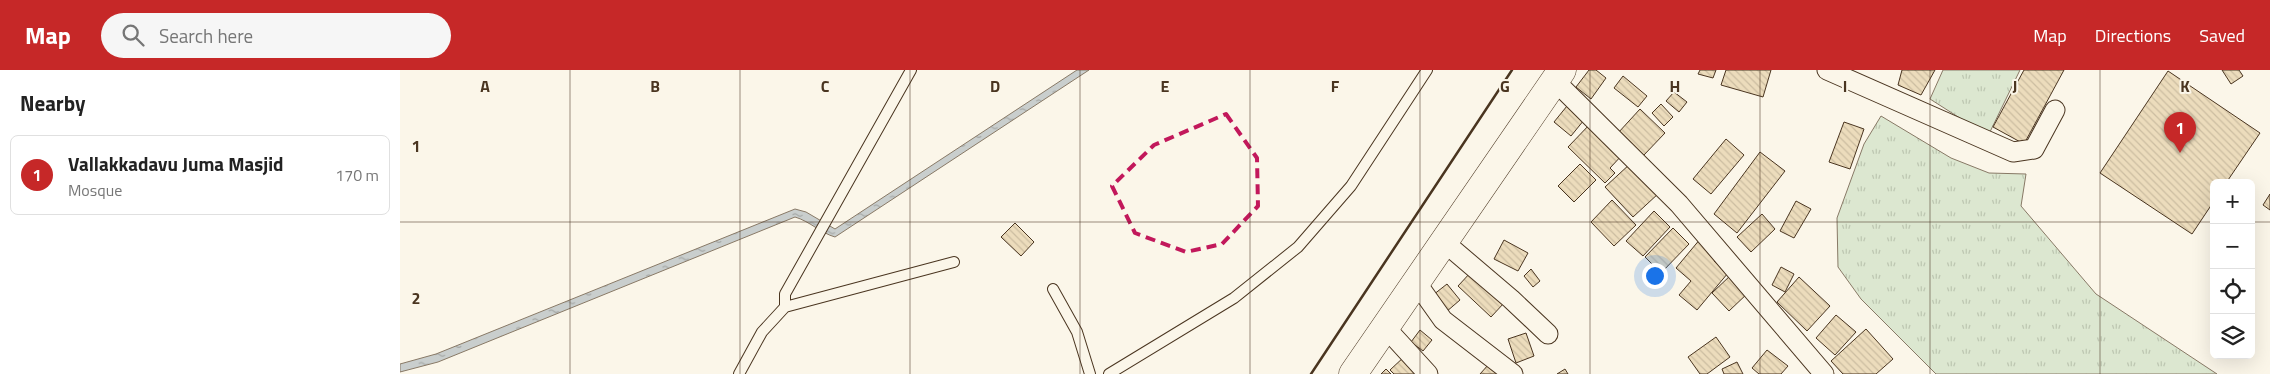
<!DOCTYPE html>
<html lang="en">
<head>
<meta charset="utf-8">
<style>
  body { margin:0; font-family:"Titillium Web",sans-serif; background:#f6f6f6; color:#222 }
  .controls { position:absolute; right:15px; bottom:15px; display:grid; overflow:hidden; border-radius:8px; box-shadow:0 5px 20px #0002 }
  .controls button { width:45px; height:45px; display:grid; place-items:center; padding:0; border:0; border-bottom:1px solid #e0e0e0; background:#fff; color:#222; font:25px sans-serif }
  .you { position:absolute; left:1254px; top:205px; width:18px; height:18px; margin:-12px; border:4px solid #fff; border-radius:50%; background:#1a73e8; box-shadow:0 0 0 8px #1a73e833 }
  .badge { display:grid; place-items:center; width:32px; height:32px; border-radius:50%; background:#c62828; color:#fff; font-size:16px; font-weight:700 }
  .pin { position:absolute; translate:-50% -41px; filter:drop-shadow(0 1px 2px #0008) }
  .pin::after { content:''; position:absolute; top:26px; width:18px; height:15px; background:inherit; clip-path:polygon(0 0,100% 0,50% 100%) }
  .list { margin:0; padding:0; list-style:none }
  h2 { display:flex; justify-content:space-between; align-items:center; height:65px; margin:0; padding:0 20px; font-size:21px }
  h2 small { font-size:16px; font-weight:400; color:#767676 }
  .list li { display:grid; grid-template-columns:32px 1fr auto; gap:15px; align-items:center; box-sizing:border-box; height:80px; margin:0 10px 10px; padding:0 10px; border:1px solid #e0e0e0; border-radius:8px }
  .list b { display:block; font-size:19px; white-space:nowrap }
  .list p { margin:0; font-size:16px; white-space:nowrap; color:#767676 }
  .list em { font-size:16px; font-style:normal; color:#767676 }
  .icon { flex:none; width:28px; height:28px; fill:none; stroke:currentColor; stroke-width:2; stroke-linecap:round; stroke-linejoin:round }
  .map { position:relative; flex:none; width:1870px; height:304px; overflow:hidden }
  header { display:flex; align-items:center; gap:30px; box-sizing:border-box; height:70px; padding:0 25px; background:#c62828; color:#fff }
  header strong { font-size:24px }
  nav { display:flex; gap:28px; margin-inline-start:auto; font-size:18px }
  .search { width:350px; height:45px; background:#f6f6f6; display:flex; align-items:center; gap:12px; box-sizing:border-box; padding:0 18px; border-radius:28px; color:#767676; font-size:19px }
  main { display:flex }
  aside { flex:1; background:#fff }
  .map>svg:first-child { display:block }
  .grass { fill:url(#grass-tufts); stroke:#887966 }
  .water { fill:url(#water-ripples); stroke:#887966 }
  .building { fill:url(#building-back-hatch); stroke:#4a3520 }
  .lines { fill:none; stroke-linecap:round; stroke-linejoin:round }
  .lane-casing { stroke:#4a3520; stroke-width:12 }
  .street-casing { stroke:#4a3520; stroke-width:21 }
  .secondary-casing { stroke:#4a3520; stroke-width:29 }
  .lane { stroke:#fbf6e9; stroke-width:10 }
  .street { stroke:#fbf6e9; stroke-width:19 }
  .secondary { stroke:#fbf6e9; stroke-width:28 }
  .wall { stroke:#4a3520; stroke-width:2.5 }
  .marked { fill:none; stroke:#c2185b; stroke-width:4; stroke-dasharray:10 6; stroke-linejoin:round }
  .grid { fill:none; stroke:#4a3520; stroke-width:1; stroke-opacity:0.55 }
  .grid-label { font-size:16px; text-anchor:middle; font-weight:bold; fill:#4a3520; stroke:#fbf6e9; stroke-width:4; stroke-linejoin:round; paint-order:stroke }
</style>
</head>
<body>
<header>
<strong>Map</strong>
<div class="search"><svg class="icon" aria-label="search" viewBox="0 0 24 24"><circle cx="10" cy="10" r="6"/><path d="M15 15l6 6"/></svg>Search here</div>
<nav><a>Map</a><a>Directions</a><a>Saved</a></nav>
</header>
<main>
<aside>
<h2>Nearby<small></small></h2>
<ul class="list">
<li><span class="badge">1</span><div><b>Vallakkadavu Juma Masjid</b><p>Mosque</p></div><em>170 m</em></li>
</ul>
</aside>
<div class="map">
<svg width="1870" height="304" viewBox="0 0 1870 304">
  <defs>
    <pattern id="grass-tufts" width="24" height="20" patternUnits="userSpaceOnUse" patternTransform="scale(1.25)"><rect width="24" height="20" fill="#dce7d0"/><path d="M3 7l-1-3M5 7V3M7 7l1-3M15 17l-1-3M17 17v-4M19 17l1-3" fill="none" stroke="#bec7b2"/></pattern>
    <pattern id="water-ripples" width="26" height="14" patternUnits="userSpaceOnUse" patternTransform="scale(1.25)"><rect width="26" height="14" fill="#c9cecd"/><path d="M2 4q2-2 4 0t4 0M15 11q2-2 4 0t4 0" fill="none" stroke="#a5a8a6"/></pattern>
    <pattern id="building-back-hatch" width="6" height="6" patternUnits="userSpaceOnUse" patternTransform="scale(1.25)"><rect width="6" height="6" fill="#ecdcbc"/><path d="M-1 5l2 2M0 0l6 6M5-1l2 2" fill="none" stroke="#ccbda1"/></pattern>
  </defs>
  <rect width="100%" height="100%" fill="#fbf6e9"/>
  <g class="grass">
    <polygon points="1543,0 1620,0 1588,66 1530,29"/>
    <polygon points="1481,46 1551,88 1589,103 1626,104 1621,136 1696,224 1817,304 1536,304 1461,229 1438,197 1437,148 1464,74"/>
  </g>
  <path class="water" d="M677,0H689L435,167C421,163 409,151 395,147L38,292L0,302V294L36,284L395,139L406,142L435,159Z"/>
  <g class="building">
    <polygon points="1189,0 1196,0 1206,8 1191,29 1176,17"/>
    <polygon points="1300,0 1316,0 1313,8 1298,4"/>
    <polygon points="1326,0 1371,0 1363,27 1321,15"/>
    <polygon points="1502,0 1535,0 1521,25 1498,15"/>
    <polygon points="1624,0 1664,0 1624,74 1593,57"/>
    <polygon points="1822,0 1839,0 1843,6 1831,14"/>
    <polygon points="1768,1 1860,63 1826,113 1814,113 1814,131 1792,164 1700,103"/>
    <polygon points="1223,6 1247,26 1238,37 1214,18"/>
    <polygon points="1274,22 1287,32 1279,42 1266,31"/>
    <polygon points="1261,34 1273,47 1264,56 1252,43"/>
    <polygon points="1167,36 1184,50 1171,66 1154,52"/>
    <polygon points="1240,39 1265,63 1243,86 1218,63"/>
    <polygon points="1192,52 1224,83 1210,98 1215,103 1205,113 1168,77"/>
    <polygon points="1444,52 1464,59 1450,99 1429,92"/>
    <polygon points="1326,69 1344,85 1311,124 1293,109"/>
    <polygon points="1360,82 1385,101 1337,163 1314,144"/>
    <polygon points="1231,93 1259,123 1233,147 1205,117"/>
    <polygon points="1180,94 1196,110 1174,132 1158,116"/>
    <polygon points="1870,124 1870,140 1863,135"/>
    <polygon points="1212,130 1236,155 1214,176 1191,152"/>
    <polygon points="1396,131 1411,139 1394,168 1380,161"/>
    <polygon points="1254,141 1270,157 1243,186 1226,171"/>
    <polygon points="1362,144 1375,159 1351,182 1337,167"/>
    <polygon points="615,153 634,172 621,186 601,167"/>
    <polygon points="1273,158 1289,174 1261,203 1245,187"/>
    <polygon points="1301,168 1320,184 1314,191 1328,203 1297,240 1279,225 1291,211 1276,198"/>
    <polygon points="1104,170 1128,183 1118,201 1094,189"/>
    <polygon points="1381,197 1394,204 1385,222 1372,215"/>
    <polygon points="1131,199 1140,211 1133,217 1124,206"/>
    <polygon points="1071,202 1104,233 1091,247 1058,216"/>
    <polygon points="1332,204 1349,222 1329,241 1312,223"/>
    <polygon points="1399,207 1430,236 1407,261 1377,232"/>
    <polygon points="1047,214 1060,230 1046,242 1033,225"/>
    <polygon points="1436,245 1456,262 1435,285 1416,268"/>
    <polygon points="1466,259 1493,289 1476,304 1443,304 1431,291"/>
    <polygon points="1020,260 1032,270 1023,281 1011,272"/>
    <polygon points="1126,263 1134,286 1116,293 1108,269"/>
    <polygon points="1316,267 1330,287 1307,304 1300,304 1288,287"/>
    <polygon points="1367,280 1388,296 1381,304 1359,304 1352,298"/>
    <polygon points="1005,286 1023,304 994,304 990,300"/>
    <polygon points="1337,292 1343,304 1324,304 1322,299"/>
    <polygon points="1089,294 1099,304 1080,304"/>
    <polygon points="986,299 991,304 981,304"/>
    <polygon points="1165,299 1168,304 1157,304"/>
  </g>
  <g class="lines">
    <defs>
      <g id="lane">
        <polyline points="653,219 677,262 690,304"/>
        <polyline points="385,237 385,224 511,0"/>
        <polyline points="339,304 362,262 385,237 554,192"/>
        <polyline points="709,304 834,228 898,177 951,116 1027,0"/>
      </g>
      <g id="street">
        <polyline points="1427,0 1613,82 1634,79 1655,40"/>
        <polyline points="1155,11 1279,134 1424,304"/>
        <polyline points="1044,172 1111,229 1148,264"/>
        <polyline points="1016,212 1043,250 1113,304"/>
        <polyline points="985,257 1028,304"/>
      </g>
      <polyline id="secondary" points="953,304 1162,0"/>
    </defs>
    <use href="#lane" class="lane-casing"/>
    <use href="#street" class="street-casing"/>
    <use href="#secondary" class="secondary-casing"/>
    <use href="#lane" class="lane"/>
    <use href="#street" class="street"/>
    <use href="#secondary" class="secondary"/>
    <polyline class="wall" points="911,304 1112,0"/>
  </g>
  <path class="marked" d="M826,44L857,88L858,136L822,174L786,182L735,163L712,116L754,75Z"/>
  <path class="grid" d="M170,0V304M340,0V304M510,0V304M680,0V304M850,0V304M1020,0V304M1190,0V304M1360,0V304M1530,0V304M1700,0V304M0,152H1814M1851,152H1870"/>
  <g class="grid-label">
    <text x="85" y="22">A</text>
    <text x="255" y="22">B</text>
    <text x="425" y="22">C</text>
    <text x="595" y="22">D</text>
    <text x="765" y="22">E</text>
    <text x="935" y="22">F</text>
    <text x="1105" y="22">G</text>
    <text x="1275" y="22">H</text>
    <text x="1445" y="22">I</text>
    <text x="1615" y="22">J</text>
    <text x="1785" y="22">K</text>
    <text x="16" y="82">1</text>
    <text x="16" y="234">2</text>
  </g>
</svg>
<div class="controls">
<button>+</button>
<button>−</button>
<button><svg class="icon" aria-label="locate" viewBox="0 0 24 24"><circle cx="12" cy="12" r="6"/><path d="M12 2v4M12 18v4M2 12h4M18 12h4"/></svg></button>
<button><svg class="icon" aria-label="layers" viewBox="0 0 24 24"><path d="M12 4l9 5-9 5-9-5zM3 14l9 5 9-5"/></svg></button>
</div>
<div class="you"></div>
<div class="pin badge" style="left:1780px;top:83px">1</div>
</div>
</main>
</body>
</html>
